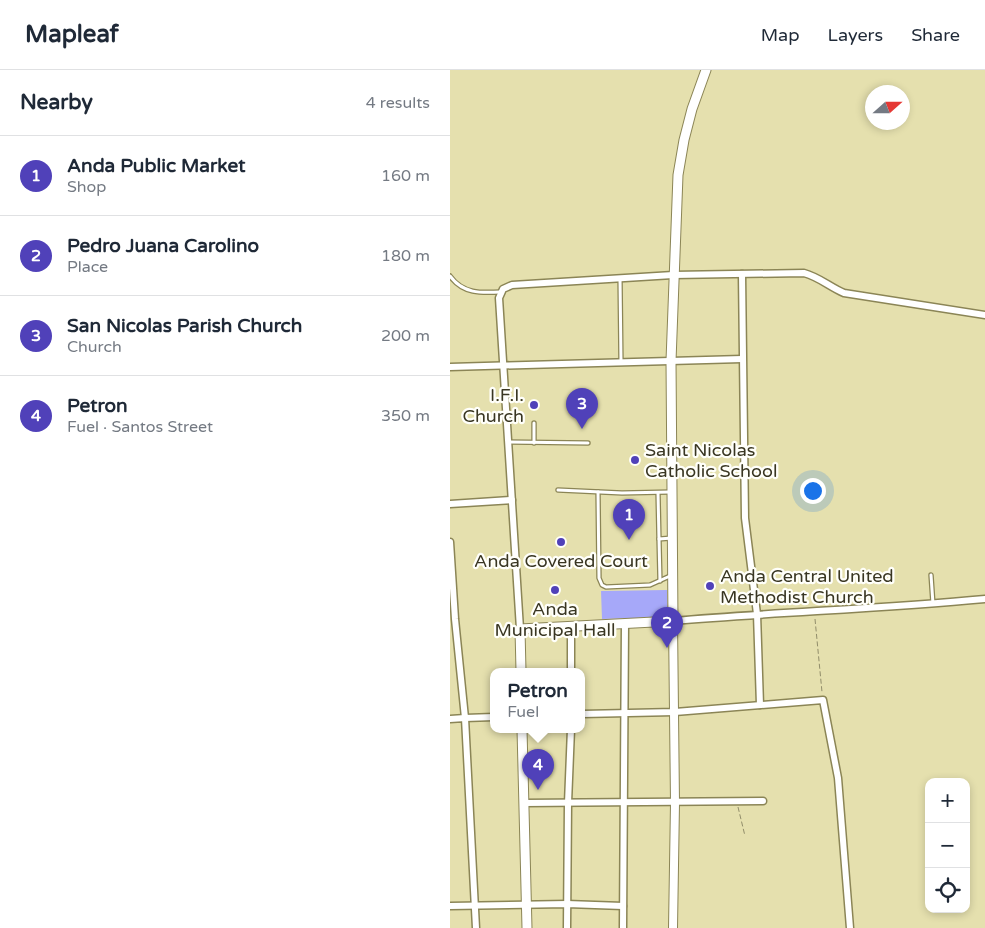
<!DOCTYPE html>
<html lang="en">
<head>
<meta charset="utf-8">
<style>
  body { margin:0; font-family:"Varela Round",sans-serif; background:#f6f6f7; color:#1f2937 }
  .controls { position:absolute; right:15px; bottom:15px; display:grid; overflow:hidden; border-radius:10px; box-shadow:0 2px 8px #0003 }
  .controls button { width:45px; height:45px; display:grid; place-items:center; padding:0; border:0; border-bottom:1px solid #e0e1e3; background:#fff; color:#1f2937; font:25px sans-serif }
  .compass { position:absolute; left:415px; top:15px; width:45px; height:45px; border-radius:50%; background:#fff; box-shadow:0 2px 8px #0003; rotate:69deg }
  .you { position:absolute; left:362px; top:420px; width:18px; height:18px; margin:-12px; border:4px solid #fff; border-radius:50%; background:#1a73e8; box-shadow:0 0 0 8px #1a73e833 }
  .badge { display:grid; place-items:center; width:32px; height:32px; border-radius:50%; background:#5041b9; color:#fff; font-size:16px; font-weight:700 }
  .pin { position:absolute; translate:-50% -41px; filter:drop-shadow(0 1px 2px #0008) }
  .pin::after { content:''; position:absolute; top:26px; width:18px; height:15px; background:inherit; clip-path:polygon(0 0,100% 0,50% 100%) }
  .popup { position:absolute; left:40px; top:598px; width:95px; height:65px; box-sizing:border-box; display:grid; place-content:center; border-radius:10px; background:#fff; filter:drop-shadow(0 1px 4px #0005); font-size:16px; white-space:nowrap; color:#747a83 }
  .popup b { font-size:19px; color:#1f2937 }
  .popup::after { content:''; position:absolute; left:50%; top:100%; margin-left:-10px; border:10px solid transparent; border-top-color:#fff }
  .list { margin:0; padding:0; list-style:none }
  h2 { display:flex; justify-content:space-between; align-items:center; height:65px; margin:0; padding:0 20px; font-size:21px }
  h2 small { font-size:16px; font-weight:400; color:#747a83 }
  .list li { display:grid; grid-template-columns:32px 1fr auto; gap:15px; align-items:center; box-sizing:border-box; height:80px; padding:0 20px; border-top:1px solid #e0e1e3 }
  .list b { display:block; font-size:19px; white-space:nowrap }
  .list p { margin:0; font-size:16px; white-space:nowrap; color:#747a83 }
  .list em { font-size:16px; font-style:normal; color:#747a83 }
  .icon { flex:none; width:28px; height:28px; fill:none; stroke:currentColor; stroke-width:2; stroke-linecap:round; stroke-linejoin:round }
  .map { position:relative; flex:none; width:535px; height:858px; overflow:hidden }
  header { display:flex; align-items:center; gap:30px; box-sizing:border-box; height:70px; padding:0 25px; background:#fff; border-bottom:1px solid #e0e1e3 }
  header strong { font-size:24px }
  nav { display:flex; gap:28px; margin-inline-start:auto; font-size:18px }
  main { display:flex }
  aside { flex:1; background:#fff }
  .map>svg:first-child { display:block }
  .green { fill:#a6a8f9 }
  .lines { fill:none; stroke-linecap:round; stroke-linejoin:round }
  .service-casing { stroke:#8b8556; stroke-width:5.5 }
  .minor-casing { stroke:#8b8556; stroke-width:9 }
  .tertiary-casing { stroke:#8b8556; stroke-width:10 }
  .secondary-casing { stroke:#8b8556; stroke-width:11 }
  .path { stroke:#918d6a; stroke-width:1; stroke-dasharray:5 2.5; stroke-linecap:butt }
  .service { stroke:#fff; stroke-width:3 }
  .minor { stroke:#fff; stroke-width:6 }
  .tertiary { stroke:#fff; stroke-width:8 }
  .secondary { stroke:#fff; stroke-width:9 }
  .poi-dot { fill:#5041b9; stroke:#fffffa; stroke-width:2 }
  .labels { text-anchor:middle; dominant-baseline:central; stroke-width:4.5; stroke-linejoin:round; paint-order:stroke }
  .poi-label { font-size:18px; fill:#393622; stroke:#fffffa; text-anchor:start }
</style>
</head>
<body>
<header>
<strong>Mapleaf</strong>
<nav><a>Map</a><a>Layers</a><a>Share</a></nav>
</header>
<main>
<aside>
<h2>Nearby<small>4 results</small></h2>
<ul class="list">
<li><span class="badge">1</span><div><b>Anda Public Market</b><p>Shop</p></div><em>160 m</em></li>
<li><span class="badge">2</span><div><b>Pedro Juana Carolino</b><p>Place</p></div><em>180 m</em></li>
<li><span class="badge">3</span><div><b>San Nicolas Parish Church</b><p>Church</p></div><em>200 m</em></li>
<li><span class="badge">4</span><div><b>Petron</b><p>Fuel · Santos Street</p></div><em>350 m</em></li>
</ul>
</aside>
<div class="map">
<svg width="535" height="858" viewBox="0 0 535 858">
  <rect width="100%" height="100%" fill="#e5e0ae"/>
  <polygon class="green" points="217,520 218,547 152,549 151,521"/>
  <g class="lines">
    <defs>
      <g id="service">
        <path d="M0,206C13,224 31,223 50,222"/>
        <polyline points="170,208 171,292"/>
        <polyline points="84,353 84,373"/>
        <polyline points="59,372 138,373"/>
        <polyline points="108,420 172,423 220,422"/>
        <polyline points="148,422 149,508 152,515 156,517 200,515 220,506"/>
        <polyline points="208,423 209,469 222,468"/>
        <polyline points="209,469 210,511"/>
        <polyline points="481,505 483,534"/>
      </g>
      <g id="minor">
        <polyline points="292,204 295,448 307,544 310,635"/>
        <polyline points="0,297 292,289"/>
        <polyline points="0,434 62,430"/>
        <polyline points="0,472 5,549 15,648 44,647"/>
        <path d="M223,551C327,542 431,539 535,529"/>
        <polyline points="121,556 121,601"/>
        <path d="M70,559L49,228L53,219L62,215L223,205L354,203C369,207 380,217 394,223L535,245"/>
        <polyline points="132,644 225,642 373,630 388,708 400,858"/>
        <polyline points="0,649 15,648 26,858"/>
        <polyline points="74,733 313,731"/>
        <polyline points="0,836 117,834 173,836"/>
        <polyline points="117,858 118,733 121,659"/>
        <polyline points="173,858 175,553"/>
      </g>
      <polyline id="tertiary" points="223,858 225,733 223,551"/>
      <g id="secondary">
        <polyline points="71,601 70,559 223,551 221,291 228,105 234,70 242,39 256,0"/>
        <polyline points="72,659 77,858"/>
      </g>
    </defs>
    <use href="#service" class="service-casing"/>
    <use href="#minor" class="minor-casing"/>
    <use href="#tertiary" class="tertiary-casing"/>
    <use href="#secondary" class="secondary-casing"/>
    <g class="path">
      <polyline points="365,549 372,622"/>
      <polyline points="288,737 295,766"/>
    </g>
    <use href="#service" class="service"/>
    <use href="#minor" class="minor"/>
    <use href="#tertiary" class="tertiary"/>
    <use href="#secondary" class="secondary"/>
  </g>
  <g class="poi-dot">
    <circle cx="84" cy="335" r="5"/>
    <circle cx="185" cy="390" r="5"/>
    <circle cx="111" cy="472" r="5"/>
    <circle cx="260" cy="516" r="5"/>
    <circle cx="105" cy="520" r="5"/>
  </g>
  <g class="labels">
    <g class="poi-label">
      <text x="74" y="325" text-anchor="end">I.F.I.<tspan x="74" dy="21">Church</tspan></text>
      <text x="195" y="380">Saint Nicolas<tspan x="195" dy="21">Catholic School</tspan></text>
      <text x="111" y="491" text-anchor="middle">Anda Covered Court</text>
      <text x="270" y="506">Anda Central United<tspan x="270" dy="21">Methodist Church</tspan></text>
      <text x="105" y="539" text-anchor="middle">Anda<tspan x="105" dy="21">Municipal Hall</tspan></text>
    </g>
  </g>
</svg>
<div class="controls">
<button>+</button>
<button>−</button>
<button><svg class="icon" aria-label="locate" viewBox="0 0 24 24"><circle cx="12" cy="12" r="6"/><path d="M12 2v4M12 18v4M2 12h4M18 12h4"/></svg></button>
</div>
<svg class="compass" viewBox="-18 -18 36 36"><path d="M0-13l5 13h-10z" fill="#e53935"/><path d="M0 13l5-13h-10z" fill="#747a83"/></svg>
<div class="you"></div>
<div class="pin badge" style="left:179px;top:470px">1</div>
<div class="pin badge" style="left:217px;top:578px">2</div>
<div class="pin badge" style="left:132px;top:359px">3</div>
<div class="pin badge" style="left:88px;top:720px">4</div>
<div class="popup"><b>Petron</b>Fuel</div>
</div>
</main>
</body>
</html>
